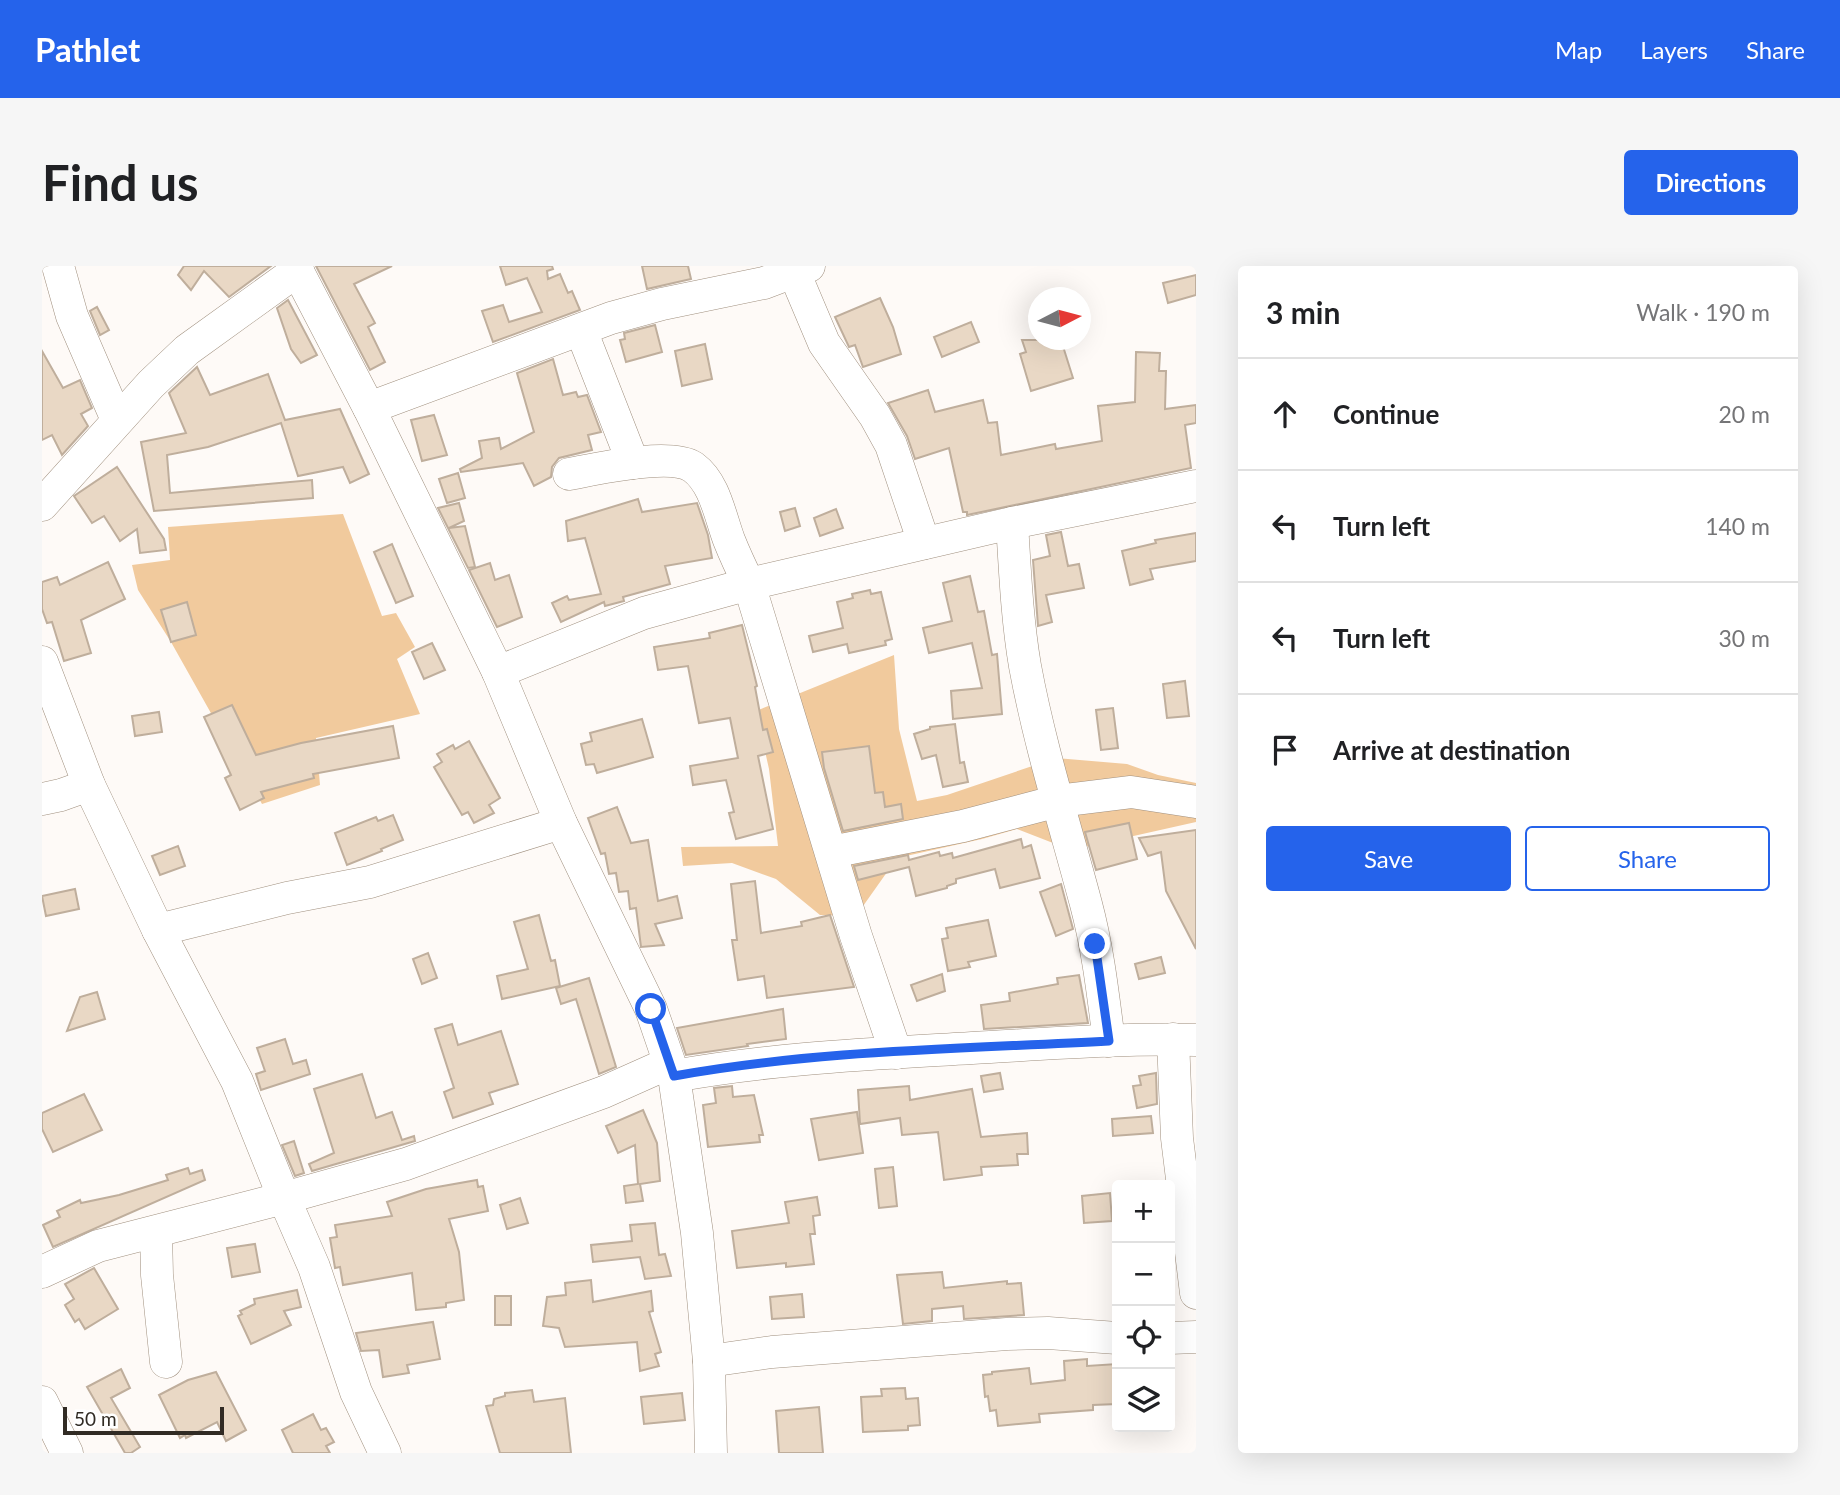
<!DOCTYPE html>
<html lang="en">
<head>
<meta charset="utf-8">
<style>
  body { margin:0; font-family:Lato,sans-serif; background:#f6f6f6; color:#202124 }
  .controls { position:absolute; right:21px; bottom:21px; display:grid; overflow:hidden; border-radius:7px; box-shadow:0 7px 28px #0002 }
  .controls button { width:63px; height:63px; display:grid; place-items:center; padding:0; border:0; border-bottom:2px solid #e0e0e0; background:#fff; color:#202124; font:35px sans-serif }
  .compass { position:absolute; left:986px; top:21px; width:63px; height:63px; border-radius:50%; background:#fff; box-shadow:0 7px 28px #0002; rotate:84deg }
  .scale { position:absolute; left:21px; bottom:18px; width:161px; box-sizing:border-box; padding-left:7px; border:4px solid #312b24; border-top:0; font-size:19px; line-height:24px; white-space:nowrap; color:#312b24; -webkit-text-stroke:5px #fff; paint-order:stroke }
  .stop { position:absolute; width:21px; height:21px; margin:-16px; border:5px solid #2563eb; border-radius:50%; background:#fff }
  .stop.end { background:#2563eb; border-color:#fff; box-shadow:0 2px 7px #0008 }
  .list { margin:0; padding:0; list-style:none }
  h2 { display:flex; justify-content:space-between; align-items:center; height:91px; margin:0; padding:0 28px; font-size:30px }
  h2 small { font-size:23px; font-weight:400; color:#757577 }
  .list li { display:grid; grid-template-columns:46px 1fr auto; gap:21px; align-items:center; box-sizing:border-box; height:112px; padding:0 28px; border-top:2px solid #e0e0e0 }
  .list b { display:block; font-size:26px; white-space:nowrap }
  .list em { font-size:23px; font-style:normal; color:#757577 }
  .actions { display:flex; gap:14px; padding:21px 28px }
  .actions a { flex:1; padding:16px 0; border:2px solid #2563eb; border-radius:7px; text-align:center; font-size:24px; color:#2563eb }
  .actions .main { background:#2563eb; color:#fff }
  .icon { flex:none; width:38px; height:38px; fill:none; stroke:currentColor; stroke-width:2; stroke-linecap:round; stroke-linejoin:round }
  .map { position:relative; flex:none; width:1154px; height:1187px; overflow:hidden; border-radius:7px }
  header { display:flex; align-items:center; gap:42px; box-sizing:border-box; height:98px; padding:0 35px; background:#2563eb; color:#fff }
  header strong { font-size:33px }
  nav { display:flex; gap:38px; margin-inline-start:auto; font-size:24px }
  .intro { display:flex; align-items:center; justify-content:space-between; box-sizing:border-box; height:168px; padding:0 42px }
  h1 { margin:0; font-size:49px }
  .button { padding:18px 32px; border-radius:7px; background:#2563eb; color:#fff; font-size:24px; font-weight:700 }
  main { display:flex; gap:42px; padding:0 42px }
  aside { flex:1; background:#fff; border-radius:7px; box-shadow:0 7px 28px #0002 }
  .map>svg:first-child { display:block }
  .green { fill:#f1ca9d }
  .building { fill:#e9d8c5; stroke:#bfae9c; stroke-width:2 }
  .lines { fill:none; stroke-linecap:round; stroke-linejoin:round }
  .minor-casing { stroke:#a0907f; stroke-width:33 }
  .minor { stroke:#fff; stroke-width:32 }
  .route { stroke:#2563eb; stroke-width:9 }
</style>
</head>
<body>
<header>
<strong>Pathlet</strong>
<nav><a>Map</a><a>Layers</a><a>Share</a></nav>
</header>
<div class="intro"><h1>Find us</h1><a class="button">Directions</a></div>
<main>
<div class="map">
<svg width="1154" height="1187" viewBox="0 0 1154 1187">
  <rect width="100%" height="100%" fill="#fefaf7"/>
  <g class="green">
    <polygon points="301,248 340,350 354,347 373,381 355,393 378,448 274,472 278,519 220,538 129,376 96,324 90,299 128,294 126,261"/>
    <polygon points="852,389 857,463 875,535 905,529 1014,492 1085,498 1116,509 1154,517 1154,556 1029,584 975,563 940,573 855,592 814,650 778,649 734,613 690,597 641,600 639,581 736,580 727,503 714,445"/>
  </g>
  <g class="building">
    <polygon points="142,0 229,0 187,31 162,5 149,24 136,9"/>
    <polygon points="274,0 350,0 312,18 333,57 326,61 343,96 328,104"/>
    <polygon points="458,0 510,0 511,3 505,5 506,13 518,8 526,27 530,25 538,44 451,76 440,45 461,39 467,56 500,46 485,12 464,19"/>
    <polygon points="600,0 646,0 649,13 605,23"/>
    <polygon points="1154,9 1154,29 1126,37 1121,17"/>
    <polygon points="838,32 851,61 859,88 821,101 813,79 807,81 793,51"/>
    <polygon points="246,34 275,89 259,97 249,83 235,42"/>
    <polygon points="55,41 67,64 58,69 48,45"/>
    <polygon points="929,56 937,76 900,91 892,71"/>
    <polygon points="613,59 620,86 584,96 578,74 583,73 582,67"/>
    <polygon points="980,74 1019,74 1031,112 989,125 978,88 984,86"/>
    <polygon points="663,78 670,113 640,120 633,85"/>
    <polygon points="0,85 21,122 38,114 50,142 39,148 46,160 20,189 10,169 0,174"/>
    <polygon points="1094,86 1118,87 1117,105 1124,105 1123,143 1154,139 1154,157 1143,159 1149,202 925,249 925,246 921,246 907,182 873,193 865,170 846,137 886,124 893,146 941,134 946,157 955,156 959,189 1013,178 1014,183 1060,175 1056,140 1093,136"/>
    <polygon points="511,93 521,129 534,126 536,131 545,129 559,166 546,169 550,184 517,192 510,201 509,211 492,220 481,197 419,206 418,203 440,192 437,175 457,172 459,183 492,166 475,107"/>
    <polygon points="155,101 168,129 226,108 243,154 298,143 327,208 308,217 301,201 256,210 239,157 166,181 125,189 128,227 270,214 271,232 112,245 99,176 144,167 127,127"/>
    <polygon points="392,149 405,189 380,195 369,154"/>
    <polygon points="75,201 122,273 124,284 98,287 95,263 78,275 62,250 50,257 32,230"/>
    <polygon points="416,207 423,232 405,237 397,213"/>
    <polygon points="596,233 600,246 655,237 666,269 670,292 623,300 628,318 581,331 582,335 563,340 562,336 519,356 510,337 525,330 527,334 559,328 543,272 526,275 524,255"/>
    <polygon points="417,237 422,255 407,262 423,260 433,301 426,302 396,242"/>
    <polygon points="753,242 758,260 743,265 738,246"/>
    <polygon points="794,243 801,262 778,270 772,252"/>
    <polygon points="1019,266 1026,300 1037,298 1042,322 1004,329 1010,356 996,360 991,294 1008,290 1004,269"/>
    <polygon points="1154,267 1154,295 1108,303 1111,313 1088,319 1080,285 1114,277 1113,274"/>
    <polygon points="350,278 371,330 354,337 332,286"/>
    <polygon points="66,296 83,333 39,354 49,387 22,395 10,356 5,357 0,343 0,316 15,311 18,319"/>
    <polygon points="448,297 453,314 467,309 480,351 455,361 427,304"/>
    <polygon points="928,310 936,346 942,345 950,389 955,388 960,448 911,453 909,425 940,422 930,377 887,387 881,362 910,355 901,317"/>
    <polygon points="828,324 829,328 839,326 850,373 843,375 844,379 807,387 805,378 771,386 767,370 801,362 795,336 811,332 810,328"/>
    <polygon points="145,336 154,369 129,376 119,344"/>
    <polygon points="700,359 715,420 713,421 721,464 725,463 731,486 716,490 731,563 694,573 687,547 692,546 684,514 651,519 648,500 696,492 688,452 657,457 646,400 616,404 612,381 668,372 667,367"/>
    <polygon points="390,377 403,404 382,413 370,386"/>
    <polygon points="1143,415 1147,450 1125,452 1121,418"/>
    <polygon points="190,439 214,489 259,477 351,460 357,492 271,508 272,512 219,526 222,532 198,544 183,512 189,509 162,451"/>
    <polygon points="1071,442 1076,482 1059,484 1054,444"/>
    <polygon points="117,446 120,466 93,470 90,450"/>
    <polygon points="600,453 611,491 555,507 552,498 544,499 539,478 550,475 548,467"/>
    <polygon points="913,458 918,497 922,496 926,516 901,521 894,489 880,493 872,468 888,463 888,461"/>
    <polygon points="427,475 458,532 447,539 452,547 432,557 426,546 420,549 392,501 400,496 395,488 411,479 413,483"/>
    <polygon points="827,480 833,527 841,526 843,541 859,538 861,553 801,565 782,502 780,486"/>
    <polygon points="575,541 589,577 606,574 616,635 635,630 640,652 613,658 622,679 599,681 594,642 588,643 586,625 577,626 574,607 567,608 563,587 559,588 546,552"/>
    <polygon points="351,549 361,574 339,583 340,585 305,599 293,567 334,551 336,555"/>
    <polygon points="1087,557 1095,593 1054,604 1043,566"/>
    <polygon points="1154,564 1154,683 1124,625 1119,586 1106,590 1097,572"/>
    <polygon points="979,573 981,582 989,579 998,612 958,622 953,603 914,613 914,617 905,620 905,622 874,630 867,601 816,614 812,600 866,589 867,594 897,586 898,590 910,587 911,592"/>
    <polygon points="136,580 143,600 118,609 110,590"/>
    <polygon points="713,615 719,667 760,660 759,656 788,649 812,721 725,732 722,710 696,714 690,674 695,674 689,618"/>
    <polygon points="1019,618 1031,663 1014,670 998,626"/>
    <polygon points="33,623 37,643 4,650 0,630"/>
    <polygon points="497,649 509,695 513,694 518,720 460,733 455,710 486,703 472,656"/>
    <polygon points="946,654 954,690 926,696 928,701 906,705 900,673 906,672 904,662"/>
    <polygon points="386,687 395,712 380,718 371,693"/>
    <polygon points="1119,691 1123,707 1097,713 1093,698"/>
    <polygon points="900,708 903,725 875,735 869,719"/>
    <polygon points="1037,709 1046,757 942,763 939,739 968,735 967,727 1016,718 1015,712"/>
    <polygon points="547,712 574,801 557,808 534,733 519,738 514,722"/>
    <polygon points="55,726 63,753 25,765 38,731"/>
    <polygon points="741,743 744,773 705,778 706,780 644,789 635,762"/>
    <polygon points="410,758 416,779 459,765 476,818 447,827 451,838 411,852 402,826 412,822 393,763"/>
    <polygon points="243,773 251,798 264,794 268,808 219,824 214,808 223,805 215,782"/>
    <polygon points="958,807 961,823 942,826 939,810"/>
    <polygon points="1114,807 1115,838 1095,842 1091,820 1099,819 1097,810"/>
    <polygon points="320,808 334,852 350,846 360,874 372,870 373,875 270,905 267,898 292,887 272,823"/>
    <polygon points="690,820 691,831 712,829 721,869 717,869 718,876 666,881 661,839 674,837 672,822"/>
    <polygon points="867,820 868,834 930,823 939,871 985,867 986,888 975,888 976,899 939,901 940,909 902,914 896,866 860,869 858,852 818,858 816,824"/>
    <polygon points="42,828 60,864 11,886 0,863 0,847"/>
    <polygon points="601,844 615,877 618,915 598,918 601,935 584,937 582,920 596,918 593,879 576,887 564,860"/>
    <polygon points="815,846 821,887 777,894 769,853"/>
    <polygon points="1109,850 1111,867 1071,870 1070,853"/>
    <polygon points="252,875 262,907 253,910 240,879"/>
    <polygon points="851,901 855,940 837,942 833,903"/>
    <polygon points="146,902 148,908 160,904 163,914 11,981 1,959 18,951 15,945 38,934 39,937 77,929 126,914 124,909"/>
    <polygon points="435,914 436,921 441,920 446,945 407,953 417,986 422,1034 404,1037 404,1041 374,1044 370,1007 301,1019 298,1001 293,1002 288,972 295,971 293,959 350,950 345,936 384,923"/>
    <polygon points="1068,927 1070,955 1042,957 1040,930"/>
    <polygon points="775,931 778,949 771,950 773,968 768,968 772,998 744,1001 744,997 695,1002 690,965 747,957 743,936"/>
    <polygon points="478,932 486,957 465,963 458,939"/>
    <polygon points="613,957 617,989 623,988 629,1010 603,1013 598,991 551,996 549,979 590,975 588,959"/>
    <polygon points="213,978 218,1006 190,1011 185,982"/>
    <polygon points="52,1002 76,1043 43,1063 37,1053 33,1056 23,1039 32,1033 23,1018"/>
    <polygon points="900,1006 902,1022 965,1015 965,1018 979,1017 982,1049 922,1053 921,1040 890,1043 890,1055 861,1058 855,1009"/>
    <polygon points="549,1014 551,1036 609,1025 611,1045 607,1046 619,1086 613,1088 617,1100 598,1105 595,1076 523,1081 517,1062 501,1060 505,1031 524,1029 523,1017"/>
    <polygon points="255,1024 259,1041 242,1045 249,1059 209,1078 196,1050 200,1048 198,1045 213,1038 212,1033"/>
    <polygon points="760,1028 762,1051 730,1053 728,1031"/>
    <rect x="453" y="1030" width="16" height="29"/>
    <polygon points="391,1056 398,1093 365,1099 367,1107 341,1111 337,1084 319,1085 314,1067"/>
    <polygon points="1045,1093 1045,1100 1075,1098 1075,1138 1051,1139 1051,1144 997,1148 998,1156 956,1160 954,1144 948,1145 946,1130 943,1131 941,1109 950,1108 950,1106 987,1102 989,1118 1023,1114 1022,1095"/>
    <polygon points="79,1103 88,1122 69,1132 98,1181 89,1187 83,1187 45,1121"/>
    <polygon points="174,1106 204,1164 184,1175 175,1156 144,1172 143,1169 138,1172 117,1129 146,1114"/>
    <polygon points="863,1122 864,1133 876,1132 878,1159 866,1160 866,1164 821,1166 819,1131 840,1130 839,1123"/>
    <polygon points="490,1124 492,1136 523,1132 529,1187 458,1187 444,1140 451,1139 452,1133 463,1130 463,1127"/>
    <polygon points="640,1127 643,1154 602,1158 599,1131"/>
    <polygon points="777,1141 781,1187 737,1187 734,1145"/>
    <polygon points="271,1148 279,1164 284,1162 292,1176 284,1180 288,1187 251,1187 240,1164"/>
  </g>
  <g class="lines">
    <defs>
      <g id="minor">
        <polyline points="16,0 30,50 75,154"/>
        <polyline points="253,0 327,142 456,406 519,557 609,743 632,810 655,967 667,1095 669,1187"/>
        <polyline points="752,6 782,77 833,150 849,179 882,277"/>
        <polyline points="539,64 591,197"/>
        <polyline points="327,142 569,52 620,38 722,17 767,0"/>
        <path d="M527,208C554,203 628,186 651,201C673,217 678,250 687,274C693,289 700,304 707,318L814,670L854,787"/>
        <polyline points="0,239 109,118 145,84 256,4"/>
        <path d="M970,257C973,305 975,353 983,400C998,481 1023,559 1044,638C1056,683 1061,729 1067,775"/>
        <polyline points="0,396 47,519 116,664 195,815 242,932 272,1001 314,1126 343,1187"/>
        <polyline points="456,406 602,347 707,318 970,257 1154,220"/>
        <polyline points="0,533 19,529 47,519"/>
        <polyline points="789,586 921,560 1016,535 1089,526 1154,536"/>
        <polyline points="116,664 245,632 328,616 519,557"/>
        <polyline points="1131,773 1135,872 1154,1027"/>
        <path d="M632,810C731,792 829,788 930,782C1004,778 1079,772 1154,774"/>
        <polyline points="114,966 115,1009 124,1096"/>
        <polyline points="0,1006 56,980 242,932 364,898 562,826 627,797"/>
        <polyline points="1128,1072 1154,1071"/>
        <polyline points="667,1095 730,1086 965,1068 1006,1067 1075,1072"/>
        <polyline points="0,1136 25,1187"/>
      </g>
    </defs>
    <use href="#minor" class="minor-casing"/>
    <use href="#minor" class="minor"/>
  </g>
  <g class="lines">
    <path class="route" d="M609,743L632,810C775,784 922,783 1067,775L1053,678"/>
  </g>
</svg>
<div class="controls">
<button>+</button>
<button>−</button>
<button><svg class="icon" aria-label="locate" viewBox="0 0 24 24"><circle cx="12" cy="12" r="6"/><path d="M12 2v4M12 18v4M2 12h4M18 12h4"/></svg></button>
<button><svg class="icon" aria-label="layers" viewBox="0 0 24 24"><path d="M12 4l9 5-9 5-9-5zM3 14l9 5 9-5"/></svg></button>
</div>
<svg class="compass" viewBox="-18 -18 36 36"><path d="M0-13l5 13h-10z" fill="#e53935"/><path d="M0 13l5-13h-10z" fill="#757577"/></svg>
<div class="scale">50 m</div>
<div class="stop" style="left:609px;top:743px"></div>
<div class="stop end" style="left:1053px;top:678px"></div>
</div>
<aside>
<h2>3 min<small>Walk · 190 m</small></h2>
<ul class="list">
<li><svg class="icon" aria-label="ahead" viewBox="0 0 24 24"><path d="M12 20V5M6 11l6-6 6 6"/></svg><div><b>Continue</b></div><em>20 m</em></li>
<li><svg class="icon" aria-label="left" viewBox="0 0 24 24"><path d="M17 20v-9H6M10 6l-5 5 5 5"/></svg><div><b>Turn left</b></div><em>140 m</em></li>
<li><svg class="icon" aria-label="left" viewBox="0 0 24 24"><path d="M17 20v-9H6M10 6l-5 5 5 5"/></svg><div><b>Turn left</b></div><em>30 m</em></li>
<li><svg class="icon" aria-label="arrive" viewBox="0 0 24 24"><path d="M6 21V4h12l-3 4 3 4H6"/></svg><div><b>Arrive at destination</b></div></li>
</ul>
<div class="actions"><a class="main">Save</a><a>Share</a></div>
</aside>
</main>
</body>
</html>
